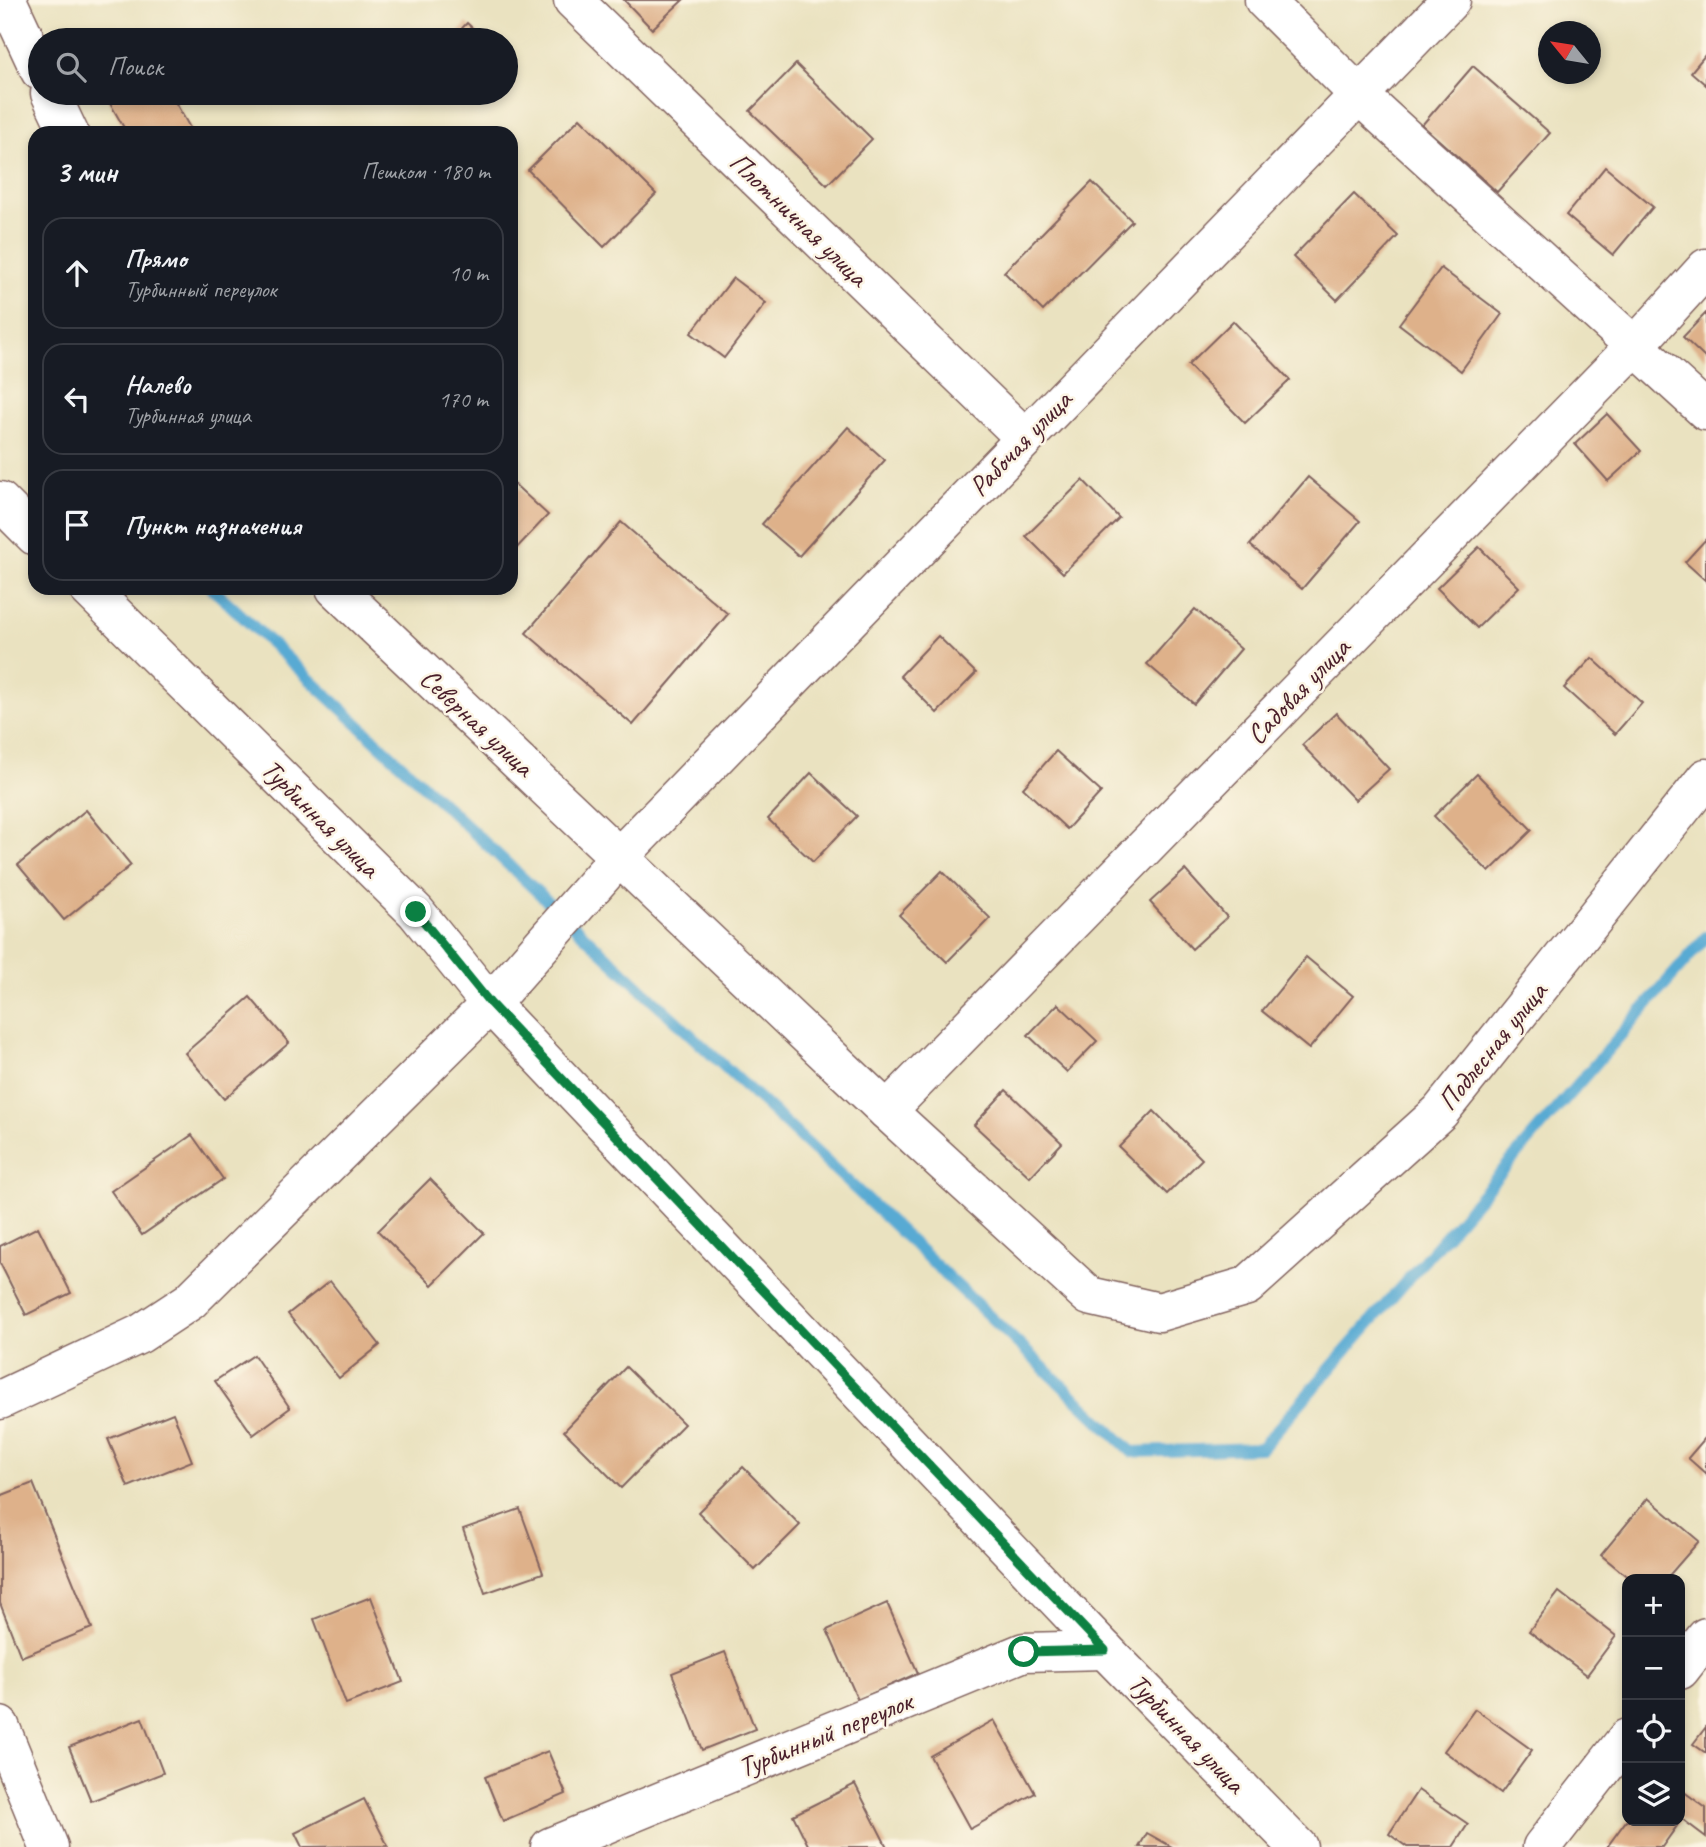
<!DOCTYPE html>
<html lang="ru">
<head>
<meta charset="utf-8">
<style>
  body { margin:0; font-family:Caveat,sans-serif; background:#20242c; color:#f1f3f6 }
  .controls { position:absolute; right:21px; bottom:21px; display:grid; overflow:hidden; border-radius:14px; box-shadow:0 4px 10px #0003 }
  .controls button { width:63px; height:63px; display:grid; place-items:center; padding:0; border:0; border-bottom:2px solid #363941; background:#171b24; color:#f1f3f6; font:35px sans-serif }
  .compass { position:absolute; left:1538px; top:21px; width:63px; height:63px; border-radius:50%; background:#171b24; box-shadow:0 4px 10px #0003; rotate:300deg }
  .stop { position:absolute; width:21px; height:21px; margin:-16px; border:5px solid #0b8043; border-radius:50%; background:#fff }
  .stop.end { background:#0b8043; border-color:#fff; box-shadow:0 2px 7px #0008 }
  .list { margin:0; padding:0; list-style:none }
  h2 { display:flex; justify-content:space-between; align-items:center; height:91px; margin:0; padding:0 28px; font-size:30px }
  h2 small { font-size:23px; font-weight:400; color:#9ea1a6 }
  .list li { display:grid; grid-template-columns:46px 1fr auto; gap:21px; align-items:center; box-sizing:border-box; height:112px; margin:0 14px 14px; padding:0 14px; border:2px solid #363941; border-radius:21px }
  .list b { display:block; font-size:26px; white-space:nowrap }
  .list p { margin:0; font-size:23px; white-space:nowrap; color:#9ea1a6 }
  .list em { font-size:23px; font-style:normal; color:#9ea1a6 }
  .icon { flex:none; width:38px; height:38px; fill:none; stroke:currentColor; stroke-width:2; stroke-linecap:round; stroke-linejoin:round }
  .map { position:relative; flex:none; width:1706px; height:1847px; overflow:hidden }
  .search { position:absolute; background:#171b24; box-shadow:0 4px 10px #0003; left:28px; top:28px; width:490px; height:77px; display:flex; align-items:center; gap:18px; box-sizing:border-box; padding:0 24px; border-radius:38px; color:#9ea1a6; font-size:26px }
  .panel { position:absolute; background:#171b24; box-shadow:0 4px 10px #0003; left:28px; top:126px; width:490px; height:469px; border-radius:21px }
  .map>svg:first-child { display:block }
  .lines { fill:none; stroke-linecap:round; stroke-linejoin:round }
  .stream { stroke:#58aad3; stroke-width:12 }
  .building { fill:#deb18a }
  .minor-casing { stroke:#82635f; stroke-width:41 }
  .tertiary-casing { stroke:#82635f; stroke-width:41 }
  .minor { stroke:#fff; stroke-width:38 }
  .tertiary { stroke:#fff; stroke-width:38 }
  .route { stroke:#0b8043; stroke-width:9 }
  .labels { text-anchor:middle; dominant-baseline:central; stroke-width:5; stroke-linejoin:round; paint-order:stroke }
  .street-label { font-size:28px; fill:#4a1f2b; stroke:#fcf5e5 }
</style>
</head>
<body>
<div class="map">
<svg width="1706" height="1847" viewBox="0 0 1706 1847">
  <rect width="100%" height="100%" fill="#fcf5e5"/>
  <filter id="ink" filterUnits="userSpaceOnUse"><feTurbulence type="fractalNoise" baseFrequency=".0143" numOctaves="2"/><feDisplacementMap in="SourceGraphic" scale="14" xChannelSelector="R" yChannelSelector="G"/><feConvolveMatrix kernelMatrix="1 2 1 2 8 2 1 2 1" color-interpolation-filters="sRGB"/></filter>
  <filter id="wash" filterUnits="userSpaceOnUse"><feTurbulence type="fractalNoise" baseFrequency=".00686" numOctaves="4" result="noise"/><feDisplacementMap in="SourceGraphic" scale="28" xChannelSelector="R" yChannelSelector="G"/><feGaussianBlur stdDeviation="1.57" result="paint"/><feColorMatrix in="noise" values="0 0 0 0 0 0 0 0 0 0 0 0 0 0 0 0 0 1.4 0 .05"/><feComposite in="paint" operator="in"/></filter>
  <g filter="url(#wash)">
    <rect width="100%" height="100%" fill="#eae2c0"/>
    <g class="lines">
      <polyline class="stream" points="212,588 861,1194 1132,1452 1261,1448 1706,937"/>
    </g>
    <g id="blocks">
      <g class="building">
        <polygon points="624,0 683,0 652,29"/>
        <polygon points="467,23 485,40 451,40"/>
        <polygon points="1706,54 1706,85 1691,72"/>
        <polygon points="796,64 872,139 827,185 750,111"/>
        <polygon points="1473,66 1550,133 1497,192 1422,125"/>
        <polygon points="115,93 170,93 193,133 127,133 107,98"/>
        <polygon points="580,118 656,194 604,247 528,170"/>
        <polygon points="1605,167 1653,207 1613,255 1566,215"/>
        <polygon points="1092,182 1132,221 1043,311 1004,272"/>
        <polygon points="1354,194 1398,236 1337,300 1293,257"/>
        <polygon points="1441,268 1502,314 1461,371 1399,324"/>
        <polygon points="733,278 766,303 724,358 691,333"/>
        <polygon points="1706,313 1706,359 1683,337"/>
        <polygon points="1233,321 1290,380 1245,423 1188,365"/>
        <polygon points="1607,414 1641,451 1608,481 1575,444"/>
        <polygon points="848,427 885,460 799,556 762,524"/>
        <polygon points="1308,477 1360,521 1302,589 1250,545"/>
        <polygon points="1083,480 1119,518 1063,573 1026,536"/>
        <polygon points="511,481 548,515 511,554"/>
        <polygon points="621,522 728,614 633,725 526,633"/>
        <polygon points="1706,539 1706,581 1685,562"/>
        <polygon points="1479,547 1519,587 1477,628 1437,588"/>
        <polygon points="1195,609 1241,649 1194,704 1147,664"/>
        <polygon points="938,636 976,673 937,713 900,676"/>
        <polygon points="1592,658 1642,703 1615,734 1564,688"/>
        <polygon points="1336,713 1389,769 1355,800 1302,745"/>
        <polygon points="1056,751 1101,792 1067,829 1023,788"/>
        <polygon points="811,773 857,816 813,862 768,819"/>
        <polygon points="1477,774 1532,830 1489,872 1434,816"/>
        <polygon points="86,810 131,865 64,920 18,865"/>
        <polygon points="1185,870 1227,917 1192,949 1150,902"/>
        <polygon points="942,871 990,918 947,962 899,915"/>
        <polygon points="1306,957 1353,996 1309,1049 1262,1011"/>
        <polygon points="250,997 289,1043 224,1099 185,1053"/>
        <polygon points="1058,1004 1097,1041 1067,1072 1028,1035"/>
        <polygon points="1006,1090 1062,1143 1030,1177 974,1125"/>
        <polygon points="1154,1111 1202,1159 1167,1194 1119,1147"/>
        <polygon points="192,1135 223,1179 142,1235 111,1191"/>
        <polygon points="430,1179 484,1233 432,1285 378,1231"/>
        <polygon points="38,1227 71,1293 26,1315 0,1263 0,1246"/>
        <polygon points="330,1281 380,1345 339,1378 288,1314"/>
        <polygon points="254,1355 290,1408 253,1435 215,1381"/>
        <polygon points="626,1367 684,1424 621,1488 564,1431"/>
        <polygon points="173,1413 192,1461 128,1487 108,1439"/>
        <polygon points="1706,1437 1706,1474 1688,1458"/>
        <polygon points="743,1467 800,1525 755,1570 698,1512"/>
        <polygon points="33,1483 92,1628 21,1657 0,1603 0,1496"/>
        <polygon points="1648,1498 1699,1541 1666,1579 1630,1579 1601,1555"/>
        <polygon points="520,1509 543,1573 485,1593 463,1529"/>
        <polygon points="1559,1592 1616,1636 1587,1675 1529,1631"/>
        <polygon points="371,1597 403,1682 346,1704 314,1619"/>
        <polygon points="887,1603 918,1673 858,1700 827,1630"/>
        <polygon points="725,1652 755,1729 702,1750 672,1673"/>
        <polygon points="1475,1709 1532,1750 1501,1793 1444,1751"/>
        <polygon points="142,1718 163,1773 91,1801 69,1747"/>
        <polygon points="994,1720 1035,1793 970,1829 930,1756"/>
        <polygon points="1706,1727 1706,1753 1693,1744"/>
        <polygon points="548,1751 566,1794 503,1821 485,1777"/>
        <polygon points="855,1784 887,1847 809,1847 793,1815"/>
        <polygon points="1680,1789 1706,1808 1706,1837 1682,1819 1662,1847 1607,1847 1626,1821 1680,1821"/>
        <polygon points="1418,1790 1468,1824 1453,1847 1407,1847 1389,1834"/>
        <polygon points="364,1799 388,1846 302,1847 295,1833"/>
        <polygon points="1147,1833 1172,1847 1139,1847"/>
      </g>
    </g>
  </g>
  <g filter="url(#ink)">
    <use href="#blocks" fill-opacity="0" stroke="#82635f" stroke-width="2"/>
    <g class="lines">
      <defs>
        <g id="minor">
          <polyline points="7,0 40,71"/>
          <polyline points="573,0 1025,438"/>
          <polyline points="1264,0 1360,96 1706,411"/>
          <polyline points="50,93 69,133"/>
          <polyline points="0,501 35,536"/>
          <polyline points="88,588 416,912 490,1004 1105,1650 1298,1847"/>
          <polyline points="335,588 887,1111 1089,1296 1159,1312 1247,1286 1440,1112 1706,778"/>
          <polyline points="887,1111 1635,346 1706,268"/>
          <polyline points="1680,1670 1706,1637"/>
          <polyline points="0,1726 49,1847"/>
          <polyline points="550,1847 1024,1652 1105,1650"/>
          <polyline points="1542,1847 1627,1738"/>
        </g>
        <polyline id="tertiary" points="0,1400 140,1334 190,1301 490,1004 620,856 1451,0"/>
      </defs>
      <use href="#minor" class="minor-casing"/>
      <use href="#tertiary" class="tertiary-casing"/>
      <use href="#minor" class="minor"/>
      <use href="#tertiary" class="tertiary"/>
    </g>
  </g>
  <g class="lines" filter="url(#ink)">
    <polyline class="route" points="416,912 490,1003 1105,1650 1024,1652"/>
  </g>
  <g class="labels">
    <g class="street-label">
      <text transform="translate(799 219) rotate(44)">Плотничная улица</text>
      <text transform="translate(1020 443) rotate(-46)">Рабочая улица</text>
      <text transform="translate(1298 691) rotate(-46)">Садовая улица</text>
      <text transform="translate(477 722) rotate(43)">Северная улица</text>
      <text transform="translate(321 818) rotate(45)">Турбинная улица</text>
      <text transform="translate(1492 1046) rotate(-51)">Подлесная улица</text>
      <text transform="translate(1187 1733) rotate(46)">Турбинная улица</text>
      <text transform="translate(825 1734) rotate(-22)">Турбинный переулок</text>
    </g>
  </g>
</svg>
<div class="controls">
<button>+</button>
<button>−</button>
<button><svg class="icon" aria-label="locate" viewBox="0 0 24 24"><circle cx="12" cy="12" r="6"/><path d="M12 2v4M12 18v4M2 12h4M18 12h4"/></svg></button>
<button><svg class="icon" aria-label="layers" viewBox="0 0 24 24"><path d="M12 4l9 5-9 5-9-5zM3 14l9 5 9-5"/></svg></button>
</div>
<svg class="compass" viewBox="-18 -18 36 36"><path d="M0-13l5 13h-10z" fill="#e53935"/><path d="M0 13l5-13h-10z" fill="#9ea1a6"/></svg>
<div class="stop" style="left:1024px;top:1652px"></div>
<div class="stop end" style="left:416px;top:912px"></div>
<div class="search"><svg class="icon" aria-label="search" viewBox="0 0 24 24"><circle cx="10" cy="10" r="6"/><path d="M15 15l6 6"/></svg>Поиск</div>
<section class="panel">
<h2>3 мин<small>Пешком · 180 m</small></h2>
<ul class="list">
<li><svg class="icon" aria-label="ahead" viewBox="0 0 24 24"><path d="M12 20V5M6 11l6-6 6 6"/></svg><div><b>Прямо</b><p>Турбинный переулок</p></div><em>10 m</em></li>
<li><svg class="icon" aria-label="left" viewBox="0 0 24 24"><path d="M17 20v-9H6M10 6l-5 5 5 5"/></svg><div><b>Налево</b><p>Турбинная улица</p></div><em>170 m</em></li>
<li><svg class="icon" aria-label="arrive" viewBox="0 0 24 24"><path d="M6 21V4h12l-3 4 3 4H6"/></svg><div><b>Пункт назначения</b></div></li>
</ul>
</section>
</div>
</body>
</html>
